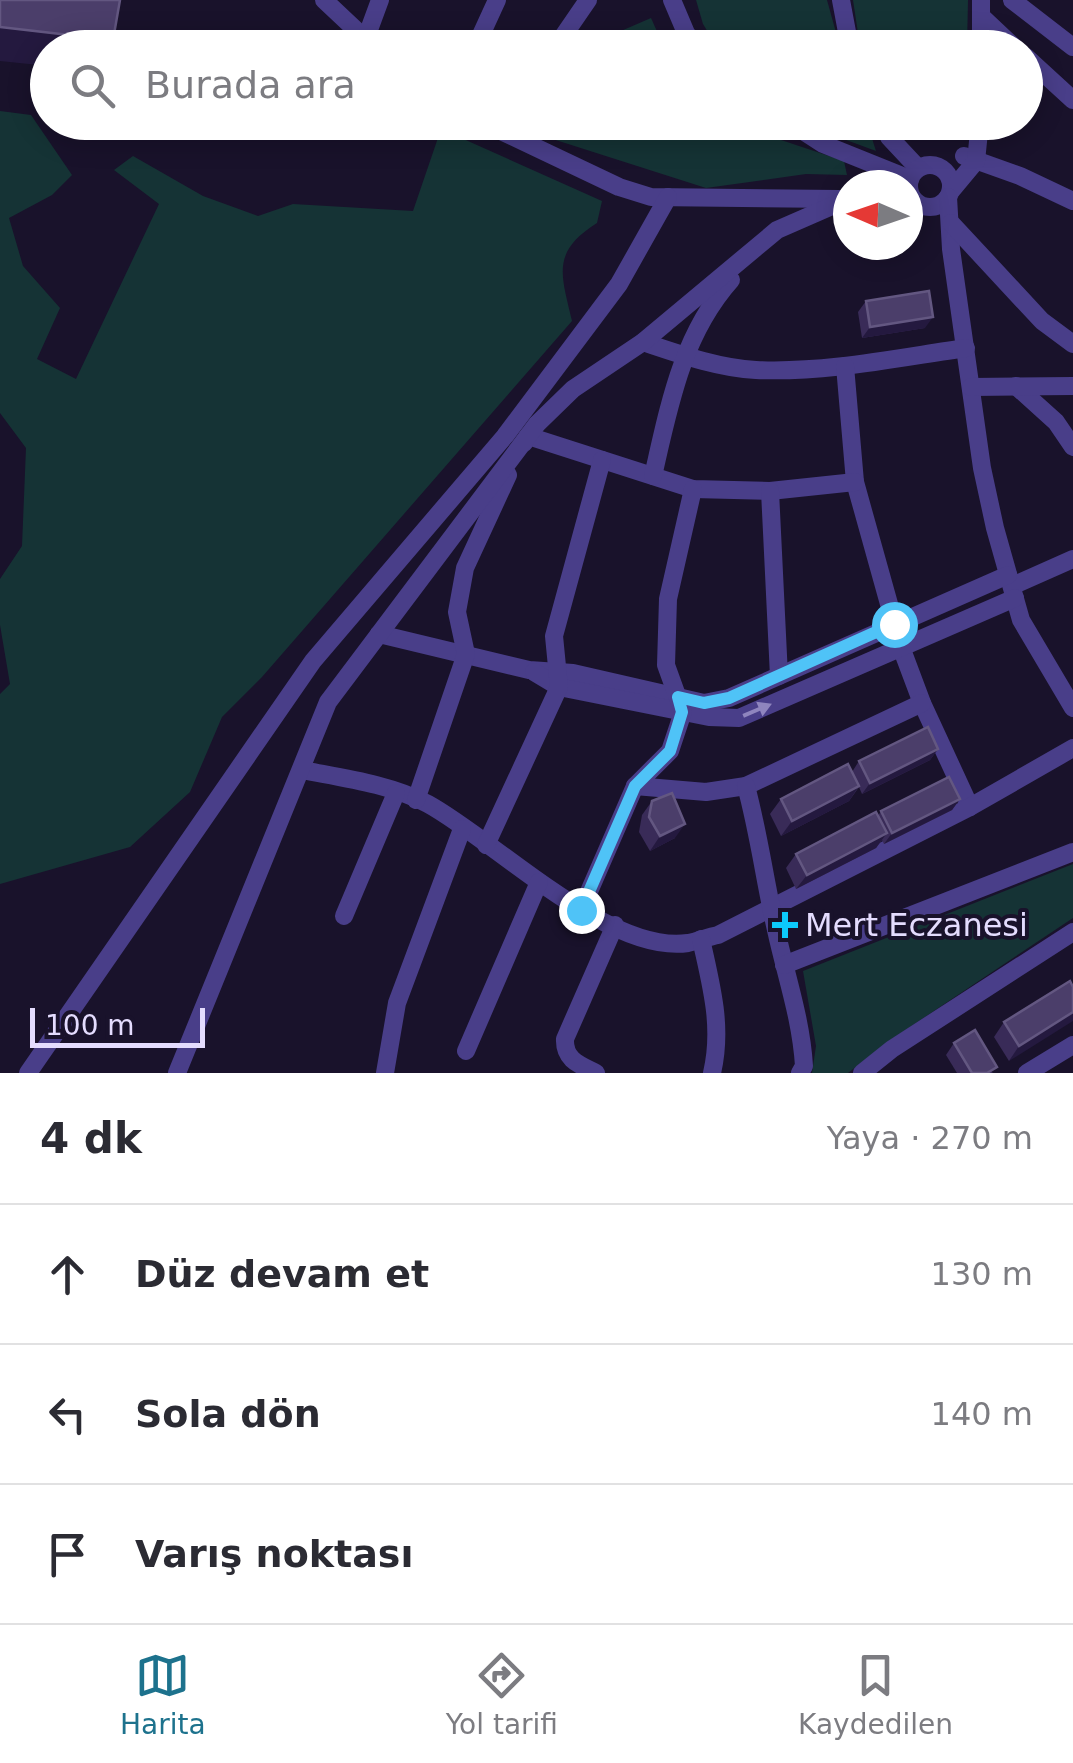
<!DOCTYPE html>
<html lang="tr">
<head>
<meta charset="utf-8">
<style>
  body { margin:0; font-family:"DejaVu Sans",sans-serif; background:#f7f7f7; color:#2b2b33 }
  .compass { position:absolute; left:833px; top:170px; width:90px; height:90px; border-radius:50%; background:#fff; box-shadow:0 5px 25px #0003; rotate:272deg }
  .scale { position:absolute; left:30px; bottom:25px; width:175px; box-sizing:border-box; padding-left:10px; border:5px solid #e4dcfe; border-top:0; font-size:28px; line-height:35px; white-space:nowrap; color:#e4dcfe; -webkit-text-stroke:8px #19122b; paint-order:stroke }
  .stop { position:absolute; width:30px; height:30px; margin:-22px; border:8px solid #4fc3f7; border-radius:50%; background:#fff }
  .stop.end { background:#4fc3f7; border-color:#fff; box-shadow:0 2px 10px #0008 }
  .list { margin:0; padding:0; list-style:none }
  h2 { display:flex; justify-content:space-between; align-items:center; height:130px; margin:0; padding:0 40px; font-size:42px }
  h2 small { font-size:32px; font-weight:400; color:#7c7c81 }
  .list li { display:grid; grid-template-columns:65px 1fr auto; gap:30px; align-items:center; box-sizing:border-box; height:140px; padding:0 40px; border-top:2px solid #e1e1e2 }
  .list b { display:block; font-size:38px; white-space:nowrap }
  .list em { font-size:32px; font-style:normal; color:#7c7c81 }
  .icon { flex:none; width:55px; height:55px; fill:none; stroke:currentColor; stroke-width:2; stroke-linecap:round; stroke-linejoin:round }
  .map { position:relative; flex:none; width:1073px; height:1073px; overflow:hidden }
  .search { position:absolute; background:#fff; box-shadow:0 5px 25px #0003; left:30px; right:30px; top:30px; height:110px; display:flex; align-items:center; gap:25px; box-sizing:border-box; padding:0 35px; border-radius:55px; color:#7c7c81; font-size:38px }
  .sheet { height:550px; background:#fff }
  nav { display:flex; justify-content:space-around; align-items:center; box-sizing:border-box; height:140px; border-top:2px solid #e1e1e2; background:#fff; font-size:28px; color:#7c7c81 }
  nav a { display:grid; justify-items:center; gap:5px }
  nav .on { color:#1d728d }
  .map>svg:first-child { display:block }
  .green { fill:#153335 }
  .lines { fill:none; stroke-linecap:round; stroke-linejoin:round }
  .minor { stroke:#493e89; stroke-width:18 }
  .wall { fill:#392b58 }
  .shaded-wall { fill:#24193f }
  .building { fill:#4b3e6a; stroke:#635781; stroke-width:2.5 }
  .oneway { fill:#8f85be }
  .route { stroke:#4fc3f7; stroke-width:12 }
  .poi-dot { fill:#0cc9fb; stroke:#19122b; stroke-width:4 }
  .labels { text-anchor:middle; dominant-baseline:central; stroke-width:8; stroke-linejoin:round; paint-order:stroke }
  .poi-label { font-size:32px; fill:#e4dcfe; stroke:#19122b; text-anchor:start }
</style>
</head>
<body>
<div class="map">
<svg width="1073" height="1073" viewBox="0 0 1073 1073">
  <rect width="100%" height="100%" fill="#19122b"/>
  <g class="green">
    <polygon points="696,0 827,0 840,47 717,47 703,24"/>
    <polygon points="853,0 968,0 967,47 864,47 858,33"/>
    <polygon points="651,18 664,47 584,47"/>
    <path d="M0,111L31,115L72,175L52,195L9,218L23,266L60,308L37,359L76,379L159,204L114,170L133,156L203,196L258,216L293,204L413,211L441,129L602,201L597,223C551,252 561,274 572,321L262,677L222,717L190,792L130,847L0,884V694L10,684L0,625V579L22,546L26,448L0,413Z"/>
    <polygon points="543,123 751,123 781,140 844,161 847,175 806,174 706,188 540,135"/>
    <polygon points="809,123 867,123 876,151 819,130"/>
    <polygon points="1073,864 1073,918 889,1041 848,1073 812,1073 816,1046 803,971"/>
  </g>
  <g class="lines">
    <g class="minor">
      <polyline points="324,0 375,48"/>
      <polyline points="672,0 686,33 697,48"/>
      <polyline points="841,0 850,48"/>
      <polyline points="1012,0 1073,47"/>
      <polyline points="981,16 1015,48"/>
      <polyline points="366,38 380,0"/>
      <polyline points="475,48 497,0"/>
      <polyline points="555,48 588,0"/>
      <polyline points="981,48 981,0"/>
      <polyline points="1026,57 1073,100"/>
      <polyline points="482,122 619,187 651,197 840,199"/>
      <polyline points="789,122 823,144 910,179"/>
      <polyline points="882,122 889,137 918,168"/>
      <polyline points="964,156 1020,176 1073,201"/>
      <circle cx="930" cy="186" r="21"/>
      <polyline points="951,191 976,161 980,122"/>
      <polyline points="948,197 951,249 982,468 995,528 1021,620 1073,708"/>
      <polyline points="951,223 1042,321 1073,344"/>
      <path d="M643,342C679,354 718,368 756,370C826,373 897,358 966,348"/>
      <polyline points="845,366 855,482 901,647 922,703 970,807"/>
      <polyline points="1016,386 1056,422 1073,447"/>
      <polyline points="971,387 1073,386"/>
      <polyline points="524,443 528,436 693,489 770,491 855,482"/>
      <path d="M653,476C669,406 682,335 731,280"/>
      <polyline points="770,491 779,676"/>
      <polyline points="1012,586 1073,559"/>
      <polyline points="379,634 529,670 573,673 704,703 729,698 1008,575"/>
      <polyline points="534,672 559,687 709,717 739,718 1015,598"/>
      <path d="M302,770C343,778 390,784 428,804C494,840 609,955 688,943C698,941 708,937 718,935L970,807L1073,748"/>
      <polyline points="635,786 706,792 746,786 922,703"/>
      <path d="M746,786C759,834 765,882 776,930C786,976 801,1018 804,1066L800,1073"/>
      <polyline points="416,800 466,654 457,612 465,568 508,475"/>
      <polyline points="486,845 559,687 554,636 602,460"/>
      <polyline points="581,910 635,786 670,751 683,712 666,665 668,599 693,489"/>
      <polyline points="344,916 396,793"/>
      <path d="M701,939C711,985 723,1026 712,1073"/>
      <polyline points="784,965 1073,852"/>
      <polyline points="466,1051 539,882"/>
      <polyline points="28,1073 313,661 505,436 619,284 668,197"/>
      <polyline points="177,1073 328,702 537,424 573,389 643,342 777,230 848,199"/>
      <polyline points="385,1073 397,1003 462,829"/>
      <path d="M596,1073C580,1065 564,1060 565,1039L615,925"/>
      <polyline points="862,1073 892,1049 1073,932"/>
      <polyline points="1027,1073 1073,1045"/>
    </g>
  </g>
  <g class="wall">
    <polygon points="866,301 925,328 862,338 858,312"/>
    <polygon points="938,749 930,760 862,794 859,787 849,801 781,836 770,814 781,799 852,772 859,761"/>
    <polygon points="960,799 952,810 884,844 882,840 876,848 796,889 786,868 796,854 878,816 881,811"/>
    <polygon points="652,801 675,838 650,851 639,832 642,815"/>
    <polygon points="1073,987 1009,1061 994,1037 1004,1022"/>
    <polygon points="954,1043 993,1073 957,1073 946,1055"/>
  </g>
  <g class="shaded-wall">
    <polygon points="0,27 113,40 107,48 48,48 48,66 0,61"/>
    <polygon points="288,122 382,122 378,129 348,126 345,132 286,125"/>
    <polygon points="933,317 925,328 862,338 870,327"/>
    <polygon points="938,749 930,760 862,794 870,783"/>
    <polygon points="859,786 849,801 781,836 792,821"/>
    <polygon points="960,799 952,810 884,844 892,833"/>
    <polygon points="685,824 675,838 650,851 660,836"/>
    <polygon points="887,833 876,848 796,889 807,875"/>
    <polygon points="1073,1012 1073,1021 1009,1061 1019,1046"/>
  </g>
  <g class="building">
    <polygon points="0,0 120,0 113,40 0,27"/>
    <polygon points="929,291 933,317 870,327 866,301"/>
    <polygon points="928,727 938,749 870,783 859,761"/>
    <polygon points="848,764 859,786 792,821 781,799"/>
    <polygon points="949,777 960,799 892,833 881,811"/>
    <polygon points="672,793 685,824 660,836 649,817 652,801"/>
    <polygon points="876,812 887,833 807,875 796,854"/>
    <polygon points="1070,981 1073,987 1073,1012 1019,1046 1004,1022"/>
    <polygon points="975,1030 997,1067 987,1073 972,1073 954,1043"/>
  </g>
  <defs><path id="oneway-solid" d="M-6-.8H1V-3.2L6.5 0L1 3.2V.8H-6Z" transform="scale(2.5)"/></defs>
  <use class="oneway" href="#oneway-solid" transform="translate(757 710) rotate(-23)"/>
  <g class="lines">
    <polyline class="route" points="581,910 635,786 670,751 682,712 678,697 704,703 729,698 894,624"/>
  </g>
  <path class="poi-dot" d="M780 910h10v10h10v10h-10v10h-10v-10h-10v-10h10z"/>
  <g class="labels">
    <g class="poi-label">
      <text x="805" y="925">Mert Eczanesi</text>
    </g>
  </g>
</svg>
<svg class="compass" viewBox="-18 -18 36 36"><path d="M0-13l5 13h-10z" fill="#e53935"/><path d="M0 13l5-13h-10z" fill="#7c7c81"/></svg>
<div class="scale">100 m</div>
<div class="stop" style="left:894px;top:624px"></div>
<div class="stop end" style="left:581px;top:910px"></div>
<div class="search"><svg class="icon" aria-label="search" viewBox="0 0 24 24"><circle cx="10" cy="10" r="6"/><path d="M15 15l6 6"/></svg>Burada ara</div>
</div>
<section class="sheet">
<h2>4 dk<small>Yaya · 270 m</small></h2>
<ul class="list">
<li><svg class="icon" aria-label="ahead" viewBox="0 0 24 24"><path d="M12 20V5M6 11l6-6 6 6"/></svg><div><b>Düz devam et</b></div><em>130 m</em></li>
<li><svg class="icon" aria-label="left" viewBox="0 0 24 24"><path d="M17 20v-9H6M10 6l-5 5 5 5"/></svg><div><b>Sola dön</b></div><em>140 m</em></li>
<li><svg class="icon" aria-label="arrive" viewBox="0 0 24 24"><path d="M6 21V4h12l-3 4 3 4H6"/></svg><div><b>Varış noktası</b></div></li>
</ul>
</section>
<nav>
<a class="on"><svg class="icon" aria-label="map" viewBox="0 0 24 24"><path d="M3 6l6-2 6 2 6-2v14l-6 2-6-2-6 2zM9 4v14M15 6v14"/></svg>Harita</a>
<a><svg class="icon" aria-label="directions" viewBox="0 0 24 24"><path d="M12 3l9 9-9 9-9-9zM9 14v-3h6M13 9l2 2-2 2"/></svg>Yol tarifi</a>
<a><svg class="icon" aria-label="saved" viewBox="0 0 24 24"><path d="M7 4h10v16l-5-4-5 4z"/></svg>Kaydedilen</a>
</nav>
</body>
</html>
